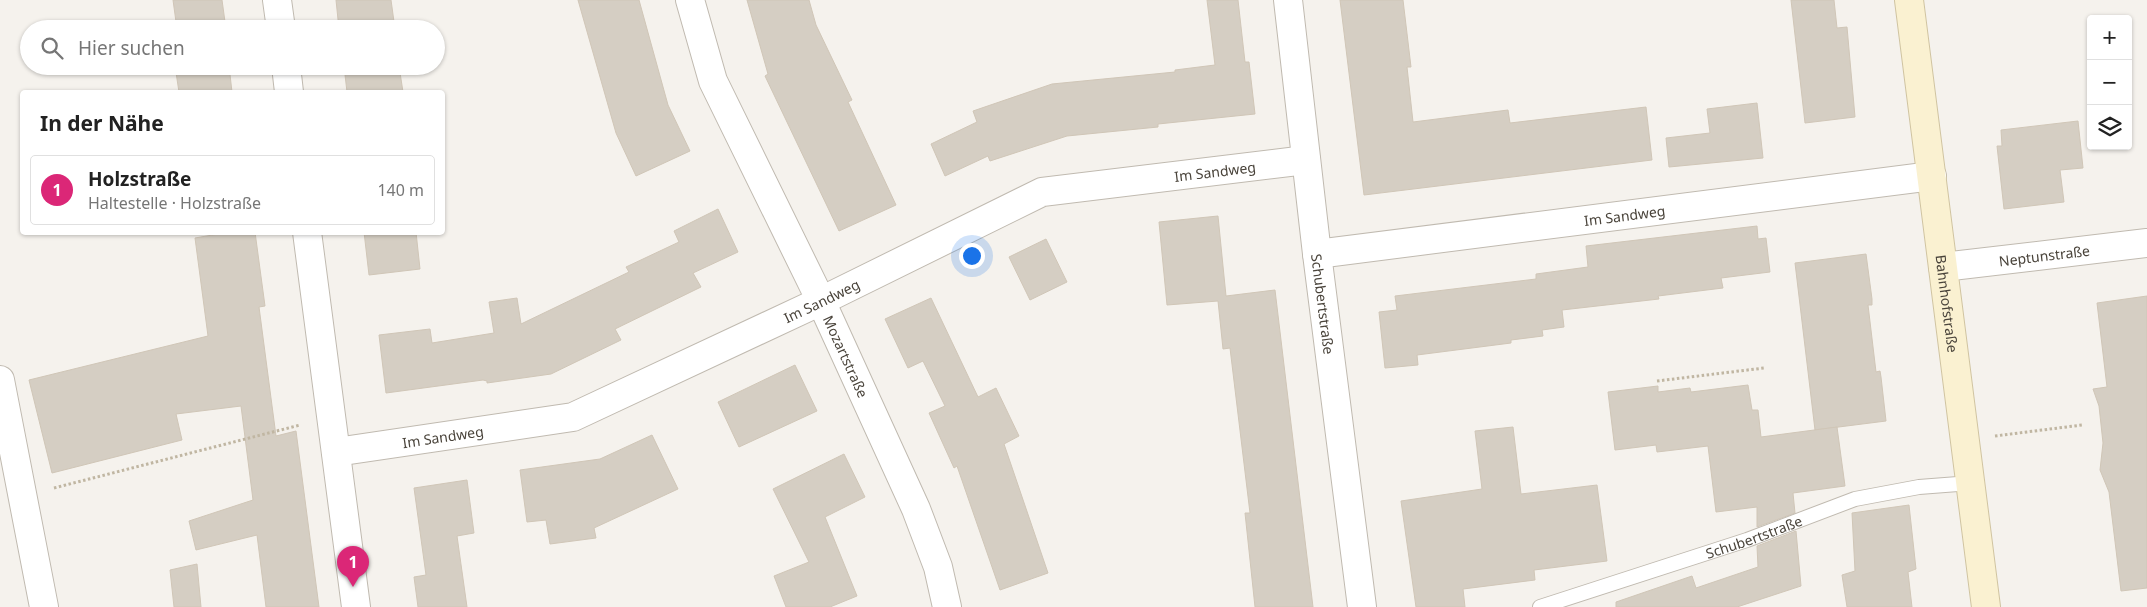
<!DOCTYPE html>
<html lang="de">
<head>
<meta charset="utf-8">
<style>
  body { margin:0; font-family:"Noto Sans",sans-serif; background:#f2f2f2; color:#222 }
  .controls { position:absolute; right:15px; top:15px; display:grid; overflow:hidden; border-radius:5px; box-shadow:0 1px 4px #0004 }
  .controls button { width:45px; height:45px; display:grid; place-items:center; padding:0; border:0; border-bottom:1px solid #e0e0e0; background:#fff; color:#222; font:25px sans-serif }
  .you { position:absolute; left:971px; top:255px; width:18px; height:18px; margin:-12px; border:4px solid #fff; border-radius:50%; background:#1a73e8; box-shadow:0 0 0 8px #1a73e833 }
  .badge { display:grid; place-items:center; width:32px; height:32px; border-radius:50%; background:#db2777; color:#fff; font-size:16px; font-weight:700 }
  .pin { position:absolute; translate:-50% -41px; filter:drop-shadow(0 1px 2px #0008) }
  .pin::after { content:''; position:absolute; top:26px; width:18px; height:15px; background:inherit; clip-path:polygon(0 0,100% 0,50% 100%) }
  .list { margin:0; padding:0; list-style:none }
  h2 { display:flex; justify-content:space-between; align-items:center; height:65px; margin:0; padding:0 20px; font-size:21px }
  h2 small { font-size:16px; font-weight:400; color:#767676 }
  .list li { display:grid; grid-template-columns:32px 1fr auto; gap:15px; align-items:center; box-sizing:border-box; height:70px; margin:0 10px 10px; padding:0 10px; border:1px solid #e0e0e0; border-radius:5px }
  .list b { display:block; font-size:19px; white-space:nowrap }
  .list p { margin:0; font-size:16px; white-space:nowrap; color:#767676 }
  .list em { font-size:16px; font-style:normal; color:#767676 }
  .icon { flex:none; width:28px; height:28px; fill:none; stroke:currentColor; stroke-width:2; stroke-linecap:round; stroke-linejoin:round }
  .map { position:relative; flex:none; width:2147px; height:607px; overflow:hidden }
  .search { position:absolute; background:#fff; box-shadow:0 1px 4px #0004; left:20px; top:20px; width:425px; height:55px; display:flex; align-items:center; gap:12px; box-sizing:border-box; padding:0 18px; border-radius:28px; color:#767676; font-size:19px }
  .panel { position:absolute; background:#fff; box-shadow:0 1px 4px #0004; left:20px; top:90px; width:425px; height:145px; border-radius:5px }
  .map>svg:first-child { display:block }
  .building { fill:#d5cec3; stroke:#d0c6b7 }
  .lines { fill:none; stroke-linecap:round; stroke-linejoin:round }
  .service-casing { stroke:#c0bab0; stroke-width:16 }
  .minor-casing { stroke:#c0bab0; stroke-width:30 }
  .secondary-casing { stroke:#d0c4a1; stroke-width:30 }
  .path { stroke:#c0b6a2; stroke-width:3; stroke-dasharray:2.5 2.5; stroke-linecap:butt }
  .service { stroke:#fff; stroke-width:14 }
  .minor { stroke:#fff; stroke-width:28 }
  .secondary { stroke:#faf1d1; stroke-width:28 }
  .labels { text-anchor:middle; dominant-baseline:central; stroke-width:4; stroke-linejoin:round; paint-order:stroke }
  .street-label { font-size:14px; fill:#49433a; stroke:#fff }
</style>
</head>
<body>
<div class="map">
<svg width="2147" height="607" viewBox="0 0 2147 607">
  <rect width="100%" height="100%" fill="#f5f2ed"/>
  <g class="building">
    <polygon points="173,0 222,0 226,29 177,29"/>
    <polygon points="336,0 391,0 395,29 339,29"/>
    <polygon points="578,0 639,0 668,105 690,151 636,176 616,133"/>
    <polygon points="747,0 809,0 816,25 852,100 848,102 896,205 839,231 765,76 768,74"/>
    <polygon points="1207,0 1238,0 1245,62 1249,62 1255,114 1158,124 1158,127 1067,136 990,161 988,156 945,176 931,144 977,122 973,111 1052,84 1175,72 1175,70 1215,65"/>
    <polygon points="1340,0 1403,0 1411,67 1407,67 1413,122 1508,110 1510,123 1646,107 1652,160 1364,195"/>
    <polygon points="1791,0 1834,0 1837,28 1847,27 1855,117 1805,123"/>
    <polygon points="175,66 229,66 232,92 179,92"/>
    <polygon points="344,66 399,66 403,92 347,92"/>
    <polygon points="1757,103 1763,158 1669,167 1666,138 1710,133 1707,109"/>
    <polygon points="2078,121 2083,168 2060,170 2064,202 2004,209 1997,146 2002,146 2001,130"/>
    <polygon points="718,209 738,252 693,273 701,287 615,329 621,340 551,374 487,383 487,381 483,380 386,393 379,335 430,329 432,343 494,333 489,302 517,298 521,324 629,272 626,267 679,242 674,231"/>
    <polygon points="1218,216 1226,296 1275,290 1313,607 1255,607 1245,513 1250,513 1230,348 1223,349 1218,301 1167,305 1159,222"/>
    <polygon points="1757,226 1758,239 1766,238 1770,272 1721,278 1723,288 1658,296 1659,299 1562,310 1564,327 1542,330 1543,336 1511,340 1511,343 1417,355 1418,365 1385,368 1379,312 1397,310 1395,296 1536,279 1536,274 1588,267 1586,246"/>
    <polygon points="230,232 255,232 265,306 259,307 276,436 296,431 319,607 266,607 257,535 196,550 189,521 253,500 241,406 176,414 182,440 52,473 29,380 208,336 195,238"/>
    <polygon points="364,232 416,232 420,269 369,275"/>
    <polygon points="1046,239 1067,282 1030,300 1009,257"/>
    <polygon points="1866,254 1872,299 1872,305 1868,305 1876,372 1880,371 1881,377 1886,421 1815,430 1795,263"/>
    <polygon points="2147,296 2147,588 2121,591 2109,492 2100,470 2103,443 2099,406 2093,389 2107,387 2097,303"/>
    <polygon points="931,298 978,397 996,388 1019,436 1004,444 1048,573 1000,590 957,466 954,468 929,413 945,406 923,361 908,368 885,319"/>
    <polygon points="795,365 817,411 739,447 718,402"/>
    <polygon points="1748,385 1752,410 1758,410 1761,437 1837,427 1845,486 1793,493 1795,513 1757,527 1757,507 1716,512 1708,446 1657,452 1656,445 1615,450 1608,392 1658,386 1658,392 1690,388 1691,392"/>
    <polygon points="1513,427 1521,494 1597,485 1607,561 1534,570 1535,580 1463,589 1465,607 1416,607 1401,501 1482,489 1475,431"/>
    <polygon points="652,435 678,489 594,528 596,538 550,544 546,520 527,522 520,470 600,459"/>
    <polygon points="844,454 865,497 825,517 857,596 830,607 786,607 774,576 809,562 773,489"/>
    <polygon points="467,480 474,533 457,536 467,607 418,607 414,577 426,575 414,488"/>
    <polygon points="1909,505 1916,569 1908,572 1912,607 1847,607 1842,575 1855,571 1852,513"/>
    <polygon points="1796,531 1801,586 1737,607 1616,607 1616,602 1692,576 1696,588 1758,567 1757,546"/>
    <polygon points="197,564 201,607 174,607 170,570"/>
  </g>
  <g class="lines">
    <defs>
      <g id="service">
        <path id="s1" d="M1540,607L1747,540L1855,499L1919,487L1971,483"/>
      </g>
      <g id="minor">
        <polyline points="277,0 281,29"/>
        <path id="s2" d="M690,0L713,81L821,301L916,509L938,567L947,607"/>
        <path id="s3" d="M1288,0L1317,254L1362,607"/>
        <polyline points="286,66 289,92"/>
        <polyline points="307,232 356,607"/>
        <path id="s4" d="M1317,254L1932,176"/>
        <path id="s5" d="M1943,267L2147,243"/>
        <polyline points="0,380 44,607"/>
        <path id="s6" d="M336,452L573,417L821,301L1042,192L1306,160"/>
      </g>
      <g id="secondary">
        <path id="s7" d="M1909,0L1986,607"/>
      </g>
    </defs>
    <use href="#service" class="service-casing"/>
    <use href="#minor" class="minor-casing"/>
    <use href="#secondary" class="secondary-casing"/>
    <g class="path">
      <polyline points="1657,381 1764,368"/>
      <polyline points="1995,436 2082,425"/>
      <polyline points="54,488 300,425"/>
    </g>
    <use href="#service" class="service"/>
    <use href="#minor" class="minor"/>
    <use href="#secondary" class="secondary"/>
  </g>
  <g class="labels">
    <g class="street-label">
      <text stroke="none"><textPath href="#s6" startOffset="934">Im Sandweg</textPath></text>
      <text stroke="none"><textPath href="#s4" startOffset="310">Im Sandweg</textPath></text>
      <text stroke="none"><textPath href="#s5" startOffset="102">Neptunstraße</textPath></text>
      <text stroke="none"><textPath href="#s6" startOffset="514">Im Sandweg</textPath></text>
      <text stroke="none"><textPath href="#s3" startOffset="306">Schubertstraße</textPath></text>
      <text stroke="none"><textPath href="#s7" startOffset="306">Bahnhofstraße</textPath></text>
      <text stroke="none"><textPath href="#s2" startOffset="390">Mozartstraße</textPath></text>
      <text stroke="none"><textPath href="#s6" startOffset="108">Im Sandweg</textPath></text>
      <text stroke="none"><textPath href="#s1" startOffset="225">Schubertstraße</textPath></text>
    </g>
  </g>
</svg>
<div class="controls">
<button>+</button>
<button>−</button>
<button><svg class="icon" aria-label="layers" viewBox="0 0 24 24"><path d="M12 4l9 5-9 5-9-5zM3 14l9 5 9-5"/></svg></button>
</div>
<div class="you"></div>
<div class="pin badge" style="left:353px;top:587px">1</div>
<div class="search"><svg class="icon" aria-label="search" viewBox="0 0 24 24"><circle cx="10" cy="10" r="6"/><path d="M15 15l6 6"/></svg>Hier suchen</div>
<section class="panel">
<h2>In der Nähe<small></small></h2>
<ul class="list">
<li><span class="badge">1</span><div><b>Holzstraße</b><p>Haltestelle · Holzstraße</p></div><em>140 m</em></li>
</ul>
</section>
</div>
</body>
</html>
